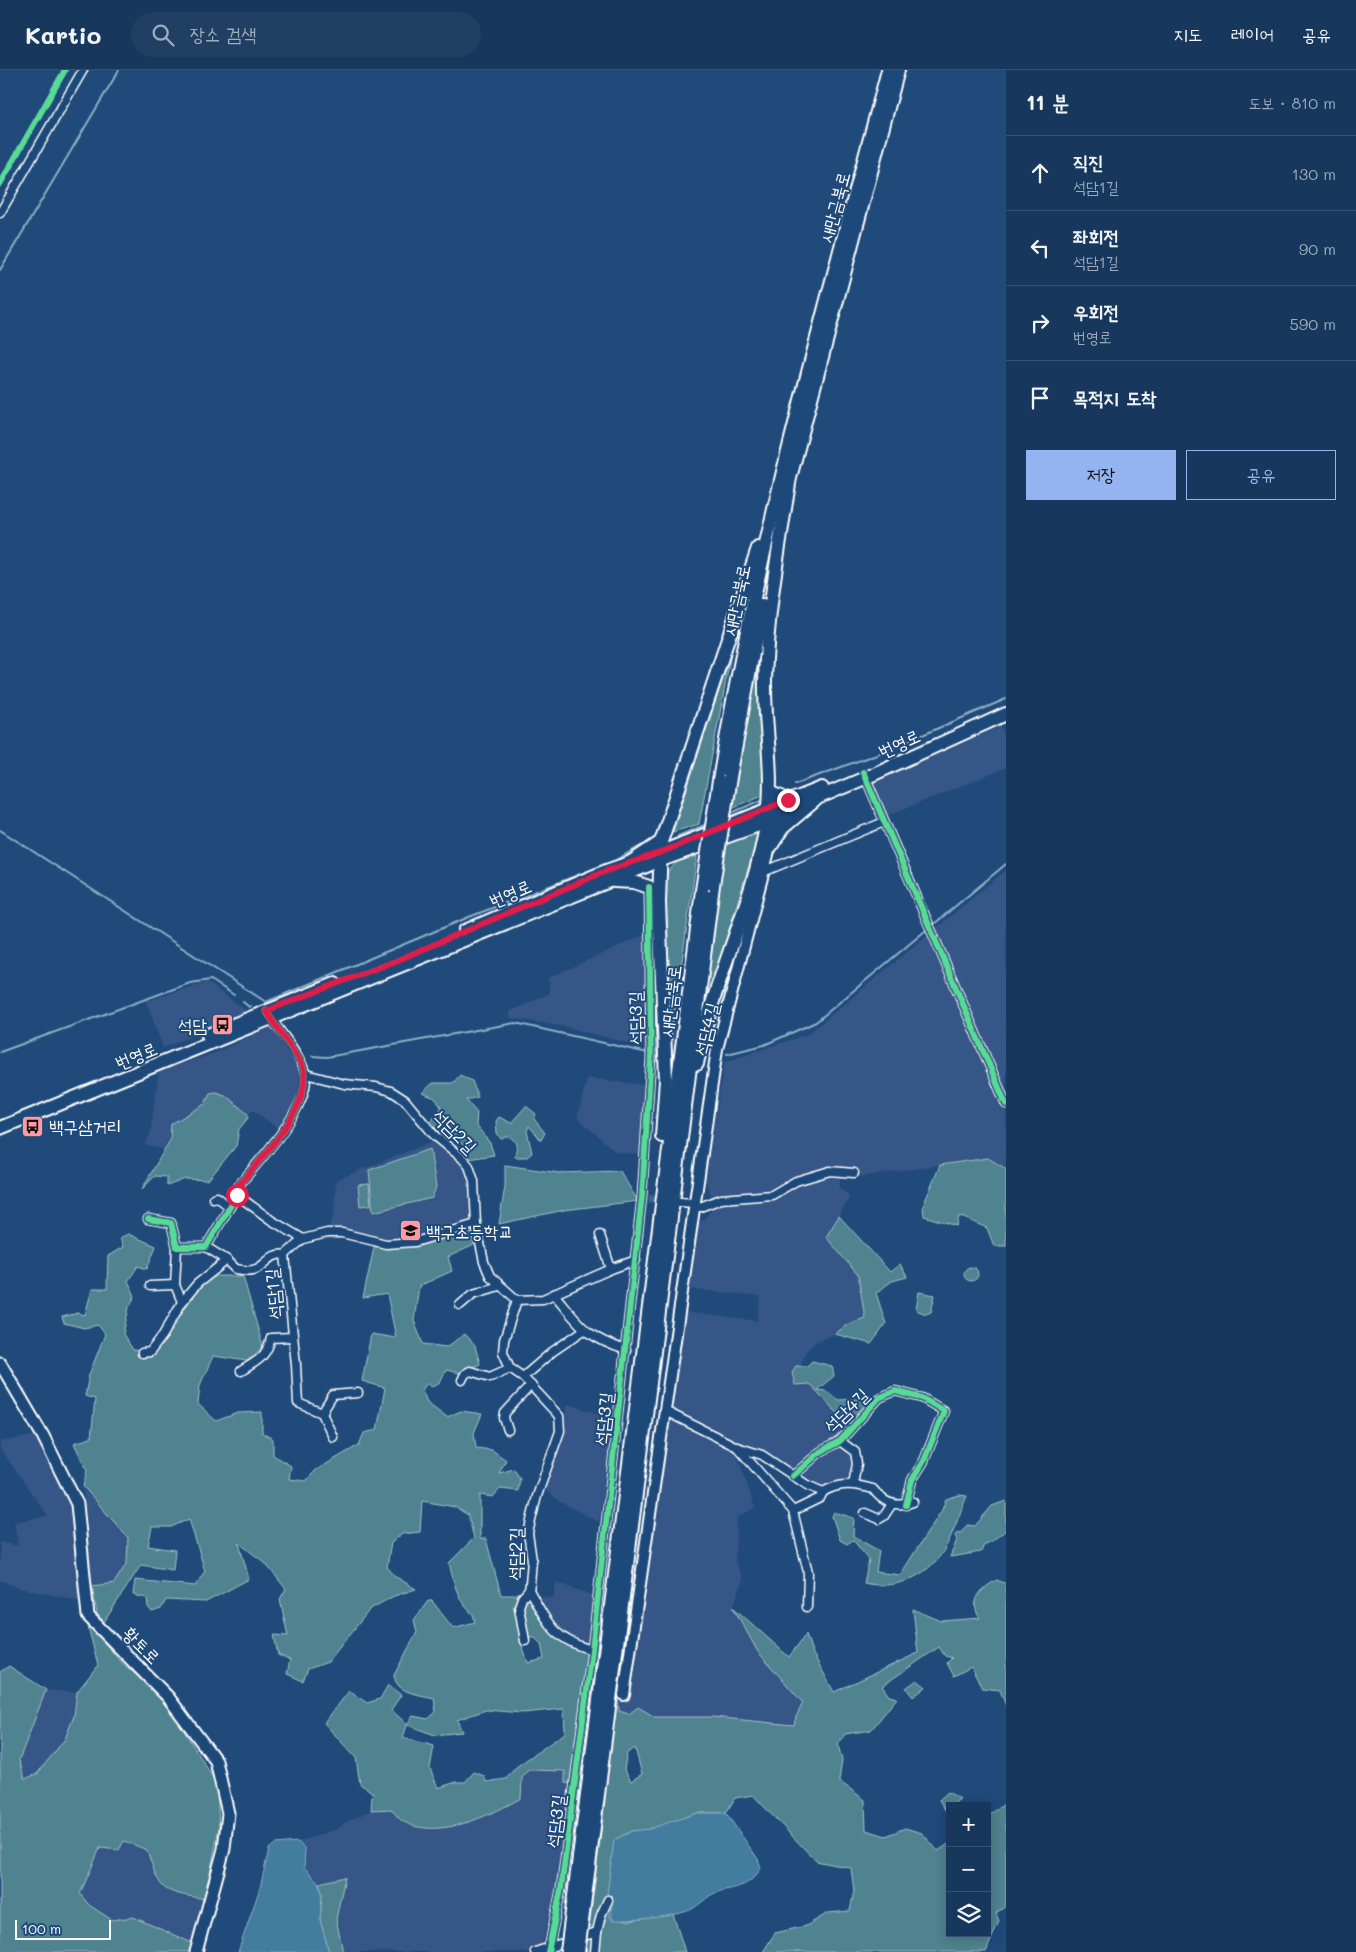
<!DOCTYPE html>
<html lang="ko">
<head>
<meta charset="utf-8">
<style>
  body { margin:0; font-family:Mali,"Poor Story",sans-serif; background:#203f62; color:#f1f3f6 }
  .controls { position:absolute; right:15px; bottom:15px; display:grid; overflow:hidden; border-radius:0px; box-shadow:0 2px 12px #0003 }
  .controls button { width:45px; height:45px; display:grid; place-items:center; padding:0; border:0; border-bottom:1px solid #365272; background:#17385c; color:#f1f3f6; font:25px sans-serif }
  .scale { position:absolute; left:15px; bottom:12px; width:96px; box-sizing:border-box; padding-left:5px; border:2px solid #fff; border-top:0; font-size:14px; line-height:18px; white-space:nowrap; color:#fff; -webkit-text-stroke:4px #1f4a7a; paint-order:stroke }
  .stop { position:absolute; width:15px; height:15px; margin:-11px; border:4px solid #e11d48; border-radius:50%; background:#fff }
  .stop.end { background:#e11d48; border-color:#fff; box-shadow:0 1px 5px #0008 }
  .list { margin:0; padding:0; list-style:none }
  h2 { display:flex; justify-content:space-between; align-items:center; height:65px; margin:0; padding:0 20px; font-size:21px }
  h2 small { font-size:16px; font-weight:400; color:#9eacbb }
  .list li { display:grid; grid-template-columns:32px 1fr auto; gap:15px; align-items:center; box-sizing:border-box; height:75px; padding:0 20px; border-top:1px solid #365272 }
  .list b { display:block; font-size:19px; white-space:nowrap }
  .list p { margin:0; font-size:16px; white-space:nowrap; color:#9eacbb }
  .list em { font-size:16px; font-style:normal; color:#9eacbb }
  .actions { display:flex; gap:10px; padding:15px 20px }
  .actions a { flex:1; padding:11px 0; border:1px solid #95b2f1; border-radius:0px; text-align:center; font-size:18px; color:#95b2f1 }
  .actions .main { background:#95b2f1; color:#111 }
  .icon { flex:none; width:28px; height:28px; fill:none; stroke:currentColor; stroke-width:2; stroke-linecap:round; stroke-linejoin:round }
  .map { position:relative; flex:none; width:1006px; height:1882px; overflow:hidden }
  header { display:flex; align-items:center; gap:30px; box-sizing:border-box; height:70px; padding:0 25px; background:#17385c; border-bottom:1px solid #365272 }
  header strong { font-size:24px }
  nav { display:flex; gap:28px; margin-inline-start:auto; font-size:18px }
  .search { width:350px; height:45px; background:#203f62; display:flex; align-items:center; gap:12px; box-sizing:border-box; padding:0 18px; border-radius:28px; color:#9eacbb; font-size:19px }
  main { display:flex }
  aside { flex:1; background:#17385c }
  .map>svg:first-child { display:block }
  .built { fill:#365786 }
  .green { fill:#50838f; stroke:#a8c1c7; fill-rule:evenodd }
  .water { fill:#437b9e; stroke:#8eb0c5 }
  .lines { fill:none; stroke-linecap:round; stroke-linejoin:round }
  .stream { stroke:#8eb0c5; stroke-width:2 }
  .minor-tunnel { stroke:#41658e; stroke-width:8; stroke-dasharray:8 4; stroke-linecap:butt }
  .minor-casing { stroke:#fff; stroke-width:11 }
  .tertiary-casing { stroke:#fff; stroke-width:14 }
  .secondary-casing { stroke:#fff; stroke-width:15 }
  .primary-casing { stroke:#fff; stroke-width:16 }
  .trunk-casing { stroke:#fff; stroke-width:16 }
  .minor { stroke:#1f4a7a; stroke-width:8 }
  .tertiary { stroke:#1f4a7a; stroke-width:10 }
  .secondary { stroke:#1f4a7a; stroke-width:11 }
  .primary { stroke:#1f4a7a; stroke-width:12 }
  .trunk { stroke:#1f4a7a; stroke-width:12 }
  .trunk-bridge-casing { stroke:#fff; stroke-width:16; stroke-linecap:butt }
  .trunk-bridge { stroke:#1f4a7a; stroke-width:12 }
  .cycleway-casing { stroke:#1f4a7a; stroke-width:9 }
  .cycleway { stroke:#5adb95; stroke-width:6 }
  .route { stroke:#e11d48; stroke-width:6 }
  .labels { text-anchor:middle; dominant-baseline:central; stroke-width:4; stroke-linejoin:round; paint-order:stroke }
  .street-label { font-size:18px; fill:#fff; stroke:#1f4a7a }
  .poi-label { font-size:18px; fill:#fff; stroke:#1f4a7a; text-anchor:start }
</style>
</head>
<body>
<header>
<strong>Kartio</strong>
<div class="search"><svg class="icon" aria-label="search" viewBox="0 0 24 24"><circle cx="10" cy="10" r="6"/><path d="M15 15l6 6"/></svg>장소 검색</div>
<nav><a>지도</a><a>레이어</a><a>공유</a></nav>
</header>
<main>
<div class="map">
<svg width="1006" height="1882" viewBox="0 0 1006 1882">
  <rect width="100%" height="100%" fill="#1f4a7a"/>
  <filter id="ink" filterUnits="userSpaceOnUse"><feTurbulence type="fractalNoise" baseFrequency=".02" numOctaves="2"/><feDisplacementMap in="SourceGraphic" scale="10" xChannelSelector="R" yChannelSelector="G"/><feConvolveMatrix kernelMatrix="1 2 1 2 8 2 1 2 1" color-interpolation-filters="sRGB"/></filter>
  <g filter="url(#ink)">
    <g class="built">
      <polygon points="1001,656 1006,666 1006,698 886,746 872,713"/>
      <polygon points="1006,800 1006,1099 988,1088 858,1107 841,1106 839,1117 850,1127 826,1167 858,1205 866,1249 848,1254 835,1264 817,1271 806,1281 801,1294 796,1296 829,1337 842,1347 845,1360 840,1374 852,1383 859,1394 853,1416 818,1424 760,1388 736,1381 755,1438 737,1447 735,1490 743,1510 733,1537 758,1582 804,1633 796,1647 794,1656 712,1647 655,1647 638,1637 629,1644 619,1642 618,1630 670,1339 683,1242 757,1251 761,1227 688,1219 696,1158 715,1136 704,1107 725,992 808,964"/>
      <polygon points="644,865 646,978 566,957 511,948 509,942 550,923 548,908"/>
      <polygon points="207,912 248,942 163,978 146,931"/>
      <polygon points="270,957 301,1001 301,1016 295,1037 280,1060 253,1040 248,1044 225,1025 207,1028 205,1034 171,1061 164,1080 145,1075 150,1064 159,1001 215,983"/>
      <polygon points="587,1008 647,1015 641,1085 616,1082 577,1048"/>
      <polygon points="433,1071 457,1086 465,1099 469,1111 471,1152 416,1170 384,1172 329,1157 334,1143 336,1110"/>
      <polygon points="568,1334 612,1348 599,1452 560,1432 550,1423 541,1419 550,1399"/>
      <polygon points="37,1365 74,1442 82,1531 19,1518 0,1510 0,1472 18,1476 14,1452 48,1446 0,1379 0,1372"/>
      <polygon points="83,1416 128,1468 127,1493 114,1513 92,1516"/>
      <polygon points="556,1512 595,1526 589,1576 582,1575 556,1560 538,1526 553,1528"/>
      <polygon points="46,1620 77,1622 74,1646 65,1669 37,1704 25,1710 19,1690"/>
      <polygon points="528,1700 565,1701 571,1714 556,1821 540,1882 343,1882 336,1849 345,1807 318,1812 304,1797 305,1779 298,1772 337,1759 348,1751 371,1740 392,1739 401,1750 427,1759 449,1755 522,1708"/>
      <polygon points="124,1771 147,1780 157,1811 170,1823 205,1829 192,1873 133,1847 112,1850 89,1835 80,1824 100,1778"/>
    </g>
    <g class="green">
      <polygon points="761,574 765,724 729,739"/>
      <polygon points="731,584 699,754 673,762"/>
      <polygon points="760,760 698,959 726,774"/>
      <polygon points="697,786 671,967 665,805 677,792"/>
      <polygon points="460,1005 472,1011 478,1027 466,1030 477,1043 476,1055 490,1073 494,1085 468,1089 460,1082 464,1076 444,1057 438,1062 431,1051 439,1042 441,1037 435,1028 422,1023 433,1013 453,1013"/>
      <polygon points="216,1022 225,1025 248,1044 248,1048 239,1059 236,1076 208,1110 185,1109 167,1116 167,1107 155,1106 142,1119 170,1070 171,1054 205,1034 210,1023"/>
      <polygon points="526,1036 536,1044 534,1049 545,1063 541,1070 529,1056 527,1061 532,1083 527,1087 515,1087 517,1073 509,1066 501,1069 497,1063 496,1051 499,1047 511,1053"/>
      <polygon points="430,1079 436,1117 432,1128 373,1142 369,1100"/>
      <polygon points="988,1088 1006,1099 1006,1176 994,1176 987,1158 959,1146 957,1156 924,1146 923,1136 940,1095"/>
      <polygon points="505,1095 559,1103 620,1101 638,1131 564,1140 499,1154 505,1116"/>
      <polygon points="369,1114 371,1135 360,1136 358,1115"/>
      <polygon points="839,1146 890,1202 900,1194 907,1207 892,1211 876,1223 886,1254 871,1274 835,1264 848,1254 865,1248 858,1205 826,1167"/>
      <path d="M471,1158L474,1175L448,1187L452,1201L419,1216L414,1251L423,1274L447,1277L464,1264L475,1276L480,1294L459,1303L446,1300L440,1312L431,1317L428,1312L422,1320L427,1332L447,1347L461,1341L482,1344L474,1363L476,1378L492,1380L506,1390L499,1403L514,1399L520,1409L518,1421L500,1419L493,1427L480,1425V1469H486L501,1525H515L527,1518C534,1556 557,1568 588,1583L571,1714L565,1713V1701L528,1700L522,1708L521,1728C489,1746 437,1771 402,1751C398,1748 395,1743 391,1739L371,1740L372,1727L375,1724L360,1714L356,1688L324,1653L349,1621L367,1633L380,1629L388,1615L401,1625L391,1640L407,1654L413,1646L428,1649L436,1642L434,1628C419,1624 396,1624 394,1605L417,1562L414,1550L428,1531H432L453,1558L475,1552L473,1544C457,1532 454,1512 449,1493L474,1468L468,1445L455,1437L422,1431L420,1462L402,1464L391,1473L387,1497L396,1507L416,1519L394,1526L370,1539L328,1592L308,1599L303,1611L287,1604L290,1590L278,1585L274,1565L288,1566L280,1529L286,1519L265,1493L239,1473L249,1509L206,1532L166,1530L161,1539L152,1542L148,1537L147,1528L133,1525L135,1510L195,1516L205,1501L189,1449L171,1457H152L148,1476L175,1480L173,1500L141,1495L104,1552L97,1544L92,1516L114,1513L127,1493L128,1468L83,1416L87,1401L74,1373L91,1368L95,1329L85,1326L89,1305L105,1264L98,1255L84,1258L64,1253L62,1247L78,1243L85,1245L92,1219H107L108,1186L123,1177L120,1168L128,1164L156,1176L147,1199L138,1196L128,1211L135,1226L129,1237L123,1264L133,1280L153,1282L201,1216L216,1206H243L263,1277L247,1291L213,1286L200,1315L198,1334L216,1351L238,1343L262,1342V1363L273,1369V1385L291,1396L289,1409L306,1411L316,1400L359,1375L364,1363L377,1360L385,1318L362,1311L371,1264L396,1268L387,1224L363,1228L375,1173L412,1175ZM533,1566L541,1574L544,1589L528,1593L521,1573ZM486,1640L522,1643L564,1639L565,1663L516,1697L506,1709L486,1712L484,1706L474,1702L465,1712H456L438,1718L430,1698L434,1676L403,1668L407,1655L435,1665L462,1662L457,1650Z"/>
      <circle cx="971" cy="1204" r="7"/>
      <polygon points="919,1222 935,1225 931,1242 926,1244 916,1240"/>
      <path d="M812,1291L832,1296L834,1306L817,1320L827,1321L838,1330L859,1329L867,1331V1334L845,1360L842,1347C828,1336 822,1325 809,1314L795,1315L792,1302L796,1296H807Z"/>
      <path d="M959,1425L967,1426C960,1442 950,1473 940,1486C922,1509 893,1520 864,1513L869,1490L853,1470L847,1474L840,1470L832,1446L834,1442L854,1448L853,1466L879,1481L876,1502L900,1505L942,1440L946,1429Z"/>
      <polygon points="1006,1431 1006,1460 992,1471 984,1475 981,1482 950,1487 957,1470 955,1465 958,1462 961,1463 967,1455 975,1456 992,1436"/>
      <path d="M997,1510L1006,1514V1636L1000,1620L982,1618L971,1597L954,1606L947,1593L952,1588L945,1586L939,1577L882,1616L889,1626L897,1628L871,1660L845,1664L838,1675L842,1690L839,1711L865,1730L866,1760L886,1766L905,1758L922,1763L938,1781L950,1773V1863H987V1746L1006,1733V1836L996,1843L999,1851L986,1882H763L775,1863L806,1856L828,1843L850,1841L854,1821L851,1798L816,1791L753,1725L735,1728L726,1743H697L649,1760L632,1761L614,1770L610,1846L612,1849L629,1851L673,1844L685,1882H586L605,1730L606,1692L618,1630L619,1641L629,1644L638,1637L655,1647H712L794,1655L796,1647L803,1633L758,1582L733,1537L789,1587L806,1564L812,1582L834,1622L918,1583L913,1539L941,1551L980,1548C968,1532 982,1517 997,1510ZM635,1678L642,1704L631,1711L624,1699L627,1683Z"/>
      <path d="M87,1553L123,1594L163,1627L217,1714L219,1758L205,1829C161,1821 161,1824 147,1780L124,1771L119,1780L100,1778L80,1824L89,1835L112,1850L133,1847L192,1873L191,1882H0V1602L9,1596L46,1620L19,1690L25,1709L37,1704L65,1669L74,1646L77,1622L98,1595Z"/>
      <polygon points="917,1610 926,1617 913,1627 906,1618"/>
      <polygon points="948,1722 960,1729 950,1736 947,1743 939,1730"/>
      <polygon points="345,1807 336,1849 343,1882 329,1882 320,1850 322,1824 319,1813"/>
    </g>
    <g class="water">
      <path d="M697,1743H726L758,1789L761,1798C747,1822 730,1815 711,1825C705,1829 699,1835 692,1839C677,1847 630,1851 612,1850V1829L607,1825L614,1770L632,1761L649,1759Z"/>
      <polygon points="298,1772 305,1779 304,1797 318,1812 322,1823 320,1850 329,1882 238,1882 260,1818 269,1779 275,1774"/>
    </g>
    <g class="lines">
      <g class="stream">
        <polyline points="0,200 119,0"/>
        <polyline points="795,714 885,681 1006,629"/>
        <polyline points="729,744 764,729"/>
        <polyline points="0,760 266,932 469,847 614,791 642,775"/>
        <polyline points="678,766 707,754"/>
        <polyline points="934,854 1006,794"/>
        <polyline points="243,932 249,937 251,936"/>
        <polyline points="0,982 190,913 211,910 234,925"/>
        <polyline points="727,984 764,975 816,952 925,861"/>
        <polyline points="312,986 327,987 515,953 648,983"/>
      </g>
      <polyline class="minor-tunnel" points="649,1128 665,1130"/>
      <defs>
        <g id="minor">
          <polyline points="0,143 83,0"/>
          <polyline points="864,704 1006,1034"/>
          <polyline points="763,802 884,752"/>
          <polyline points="306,1004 344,1014 376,1017 391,1021 405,1030 434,1065 462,1088 469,1096 474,1111 476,1154 484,1192 490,1206 517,1230 543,1229 611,1199 636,1190"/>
          <polyline points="237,1125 271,1150 303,1169 327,1163 342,1163 386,1174 415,1172 476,1154"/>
          <polyline points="213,1128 217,1127 230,1137"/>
          <polyline points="680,1132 693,1133 700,1137 721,1129 772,1125 796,1111 830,1101 854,1103"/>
          <path d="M148,1149L171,1153L177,1177H206L237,1125L239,1115C258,1092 314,1033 305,1002C299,983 281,963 270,947"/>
          <polyline points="600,1165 611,1199"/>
          <polyline points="177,1177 175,1215 182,1232 197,1214 227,1190"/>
          <path d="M206,1177L227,1190L236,1199C241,1200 248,1201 253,1200C265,1198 271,1181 285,1185L296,1295L298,1333L322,1343L333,1367"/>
          <polyline points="285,1185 303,1169"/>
          <polyline points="150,1216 175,1215"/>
          <path d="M554,1224C580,1255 585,1267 626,1280"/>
          <polyline points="517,1230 504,1270 503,1282 510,1298 523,1307 559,1346 560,1361 537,1426 528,1463 532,1490 530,1514 529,1520 522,1528 519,1537 525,1571"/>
          <polyline points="460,1235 473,1224 499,1216"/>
          <polyline points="142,1283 150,1282 163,1265 182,1232"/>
          <path d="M241,1301C257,1291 266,1288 271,1268L292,1267"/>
          <polyline points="523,1307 552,1282 584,1260"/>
          <polyline points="462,1310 465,1304 470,1301 490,1307 510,1298"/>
          <path d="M665,1341L737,1377L762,1385L807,1415L823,1422C840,1412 854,1414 873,1419C883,1433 897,1438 913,1432"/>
          <polyline points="322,1343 333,1325 358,1323"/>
          <polyline points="508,1360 504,1348 505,1343 531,1315"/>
          <polyline points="840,1371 855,1382 857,1394 853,1414"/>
          <polyline points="738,1378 793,1441"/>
          <polyline points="793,1406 820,1382 840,1371 879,1328 895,1321 922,1328 944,1341 924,1391 912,1410 906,1435"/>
          <polyline points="865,1443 879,1449 884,1446 892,1434"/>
          <path d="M529,1520C548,1554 553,1569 592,1580"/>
          <polyline points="807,1537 808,1502 793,1441 820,1428 823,1422"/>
          <polyline points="597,1862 601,1845 608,1830"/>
          <polyline points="535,1882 597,1862 595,1882"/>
          <polyline points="548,1882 561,1819 592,1580 642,1126 651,987 649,818"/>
        </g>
        <polyline id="tertiary" points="624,1625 717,979 769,781 783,759 816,731"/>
        <polyline id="secondary" points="0,1293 43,1366 77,1434 88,1546 168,1627 216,1691 228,1743 224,1779 196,1882"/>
        <g id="primary">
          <polyline points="664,781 822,718"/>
          <polyline points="465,861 606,801 638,790"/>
          <polyline points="208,965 335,914"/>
          <polyline points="0,1058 661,790 767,752 789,740 865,708 1006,644"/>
        </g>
        <g id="trunk">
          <polyline points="790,408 898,0"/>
          <polyline points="730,707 762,535"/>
          <path d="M719,711C758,470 826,236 888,0"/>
          <polyline points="770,722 788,730"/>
          <polyline points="764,779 789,740"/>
          <polyline points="628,794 661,772 758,478"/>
          <polyline points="614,811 634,812 649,817 659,833 666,1010 662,1066"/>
          <polyline points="659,832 661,772"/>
          <path d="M697,994C712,911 754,834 767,750C775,704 764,657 765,611C767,540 780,471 791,401"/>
          <polyline points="571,1850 702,820"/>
          <polyline points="582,1851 713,815"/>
        </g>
      </defs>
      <use href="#minor" class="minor-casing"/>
      <use href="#tertiary" class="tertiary-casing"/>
      <use href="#secondary" class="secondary-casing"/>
      <use href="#primary" class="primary-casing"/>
      <use href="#trunk" class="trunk-casing"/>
      <use href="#minor" class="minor"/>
      <use href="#tertiary" class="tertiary"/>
      <use href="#secondary" class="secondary"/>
      <use href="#primary" class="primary"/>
      <use href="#trunk" class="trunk"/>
      <defs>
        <g id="trunk-bridge">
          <polyline points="713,815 730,707"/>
          <polyline points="702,820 719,711"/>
          <polyline points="567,1882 571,1850"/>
          <polyline points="578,1882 582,1851"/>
        </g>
      </defs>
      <use href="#trunk-bridge" class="trunk-bridge-casing"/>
      <use href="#trunk-bridge" class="trunk-bridge"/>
      <defs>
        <g id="cycleway">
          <polyline points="0,114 65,0"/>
          <polyline points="863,702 1006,1034"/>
          <path d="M148,1149L171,1153L177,1177H206L237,1125L239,1115C262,1087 317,1033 302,994L266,941"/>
          <polyline points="793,1406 820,1382 840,1371 879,1328 895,1321 922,1328 944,1341 924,1391 912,1410 906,1435"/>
          <polyline points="548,1882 561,1819 592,1580 642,1126 651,987 649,817"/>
        </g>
      </defs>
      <use href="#cycleway" class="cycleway-casing"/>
      <use href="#cycleway" class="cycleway"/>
    </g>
  </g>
  <g class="lines" filter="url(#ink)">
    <path class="route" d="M237,1125L239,1115C262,1087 317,1032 302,994L266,941L398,890L606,801L662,782L788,730"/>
  </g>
  <defs>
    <symbol id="bus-square" viewBox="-11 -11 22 22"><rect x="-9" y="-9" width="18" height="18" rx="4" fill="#ff9aa2" stroke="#1f4a7a"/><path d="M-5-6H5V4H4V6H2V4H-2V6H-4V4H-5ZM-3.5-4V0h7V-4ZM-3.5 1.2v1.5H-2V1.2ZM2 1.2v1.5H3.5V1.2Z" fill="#111"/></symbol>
    <symbol id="school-square" viewBox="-11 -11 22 22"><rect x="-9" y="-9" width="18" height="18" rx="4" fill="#ff9aa2" stroke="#1f4a7a"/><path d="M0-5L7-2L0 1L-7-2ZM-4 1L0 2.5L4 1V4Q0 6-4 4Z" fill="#111"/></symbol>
  </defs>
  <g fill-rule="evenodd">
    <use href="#bus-square" x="210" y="942" width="25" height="25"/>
    <use href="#bus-square" x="20" y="1044" width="25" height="25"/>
    <use href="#school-square" x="398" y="1148" width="25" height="25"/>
  </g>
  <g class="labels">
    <g class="street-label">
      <text transform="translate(834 137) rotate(-75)">새만금북로</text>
      <text transform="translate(736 530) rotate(-78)">새만금북로</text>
      <text transform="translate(899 673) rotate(-25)">번영로</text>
      <text transform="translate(510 823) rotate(-23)">번영로</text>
      <text transform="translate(670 931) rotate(-83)">새만금북로</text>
      <text transform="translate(635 948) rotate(-91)">석담3길</text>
      <text transform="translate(706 959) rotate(-77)">석담4길</text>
      <text transform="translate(136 985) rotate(-22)">번영로</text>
      <text transform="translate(455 1061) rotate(45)">석담2길</text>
      <text transform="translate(273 1224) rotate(-95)">석담1길</text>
      <text transform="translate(846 1340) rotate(-44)">석담4길</text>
      <text transform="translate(603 1349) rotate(-84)">석담3길</text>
      <text transform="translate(515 1484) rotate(-89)">석담2길</text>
      <text transform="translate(142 1575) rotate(45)">황토로</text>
      <text transform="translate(555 1751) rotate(-83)">석담3길</text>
    </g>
    <g class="poi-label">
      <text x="207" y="955" text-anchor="end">석담</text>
      <text x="49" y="1056">백구삼거리</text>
      <text x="426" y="1161">백구초등학교</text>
    </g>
  </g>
</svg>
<div class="controls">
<button>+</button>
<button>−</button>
<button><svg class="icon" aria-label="layers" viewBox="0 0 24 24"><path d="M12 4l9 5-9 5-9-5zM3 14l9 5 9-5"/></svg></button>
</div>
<div class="scale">100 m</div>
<div class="stop" style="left:237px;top:1125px"></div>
<div class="stop end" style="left:788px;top:730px"></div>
</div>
<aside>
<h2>11 분<small>도보 · 810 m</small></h2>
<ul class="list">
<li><svg class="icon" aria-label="ahead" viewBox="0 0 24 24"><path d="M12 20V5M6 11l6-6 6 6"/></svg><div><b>직진</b><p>석담1길</p></div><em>130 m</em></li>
<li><svg class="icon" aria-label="left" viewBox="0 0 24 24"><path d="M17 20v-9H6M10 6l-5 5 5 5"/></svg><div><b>좌회전</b><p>석담1길</p></div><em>90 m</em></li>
<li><svg class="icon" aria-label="right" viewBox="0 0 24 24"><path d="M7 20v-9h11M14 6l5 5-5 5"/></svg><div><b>우회전</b><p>번영로</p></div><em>590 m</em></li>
<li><svg class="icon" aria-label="arrive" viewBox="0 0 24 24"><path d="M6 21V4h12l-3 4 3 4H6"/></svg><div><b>목적지 도착</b></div></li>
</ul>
<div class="actions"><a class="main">저장</a><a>공유</a></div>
</aside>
</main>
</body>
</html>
